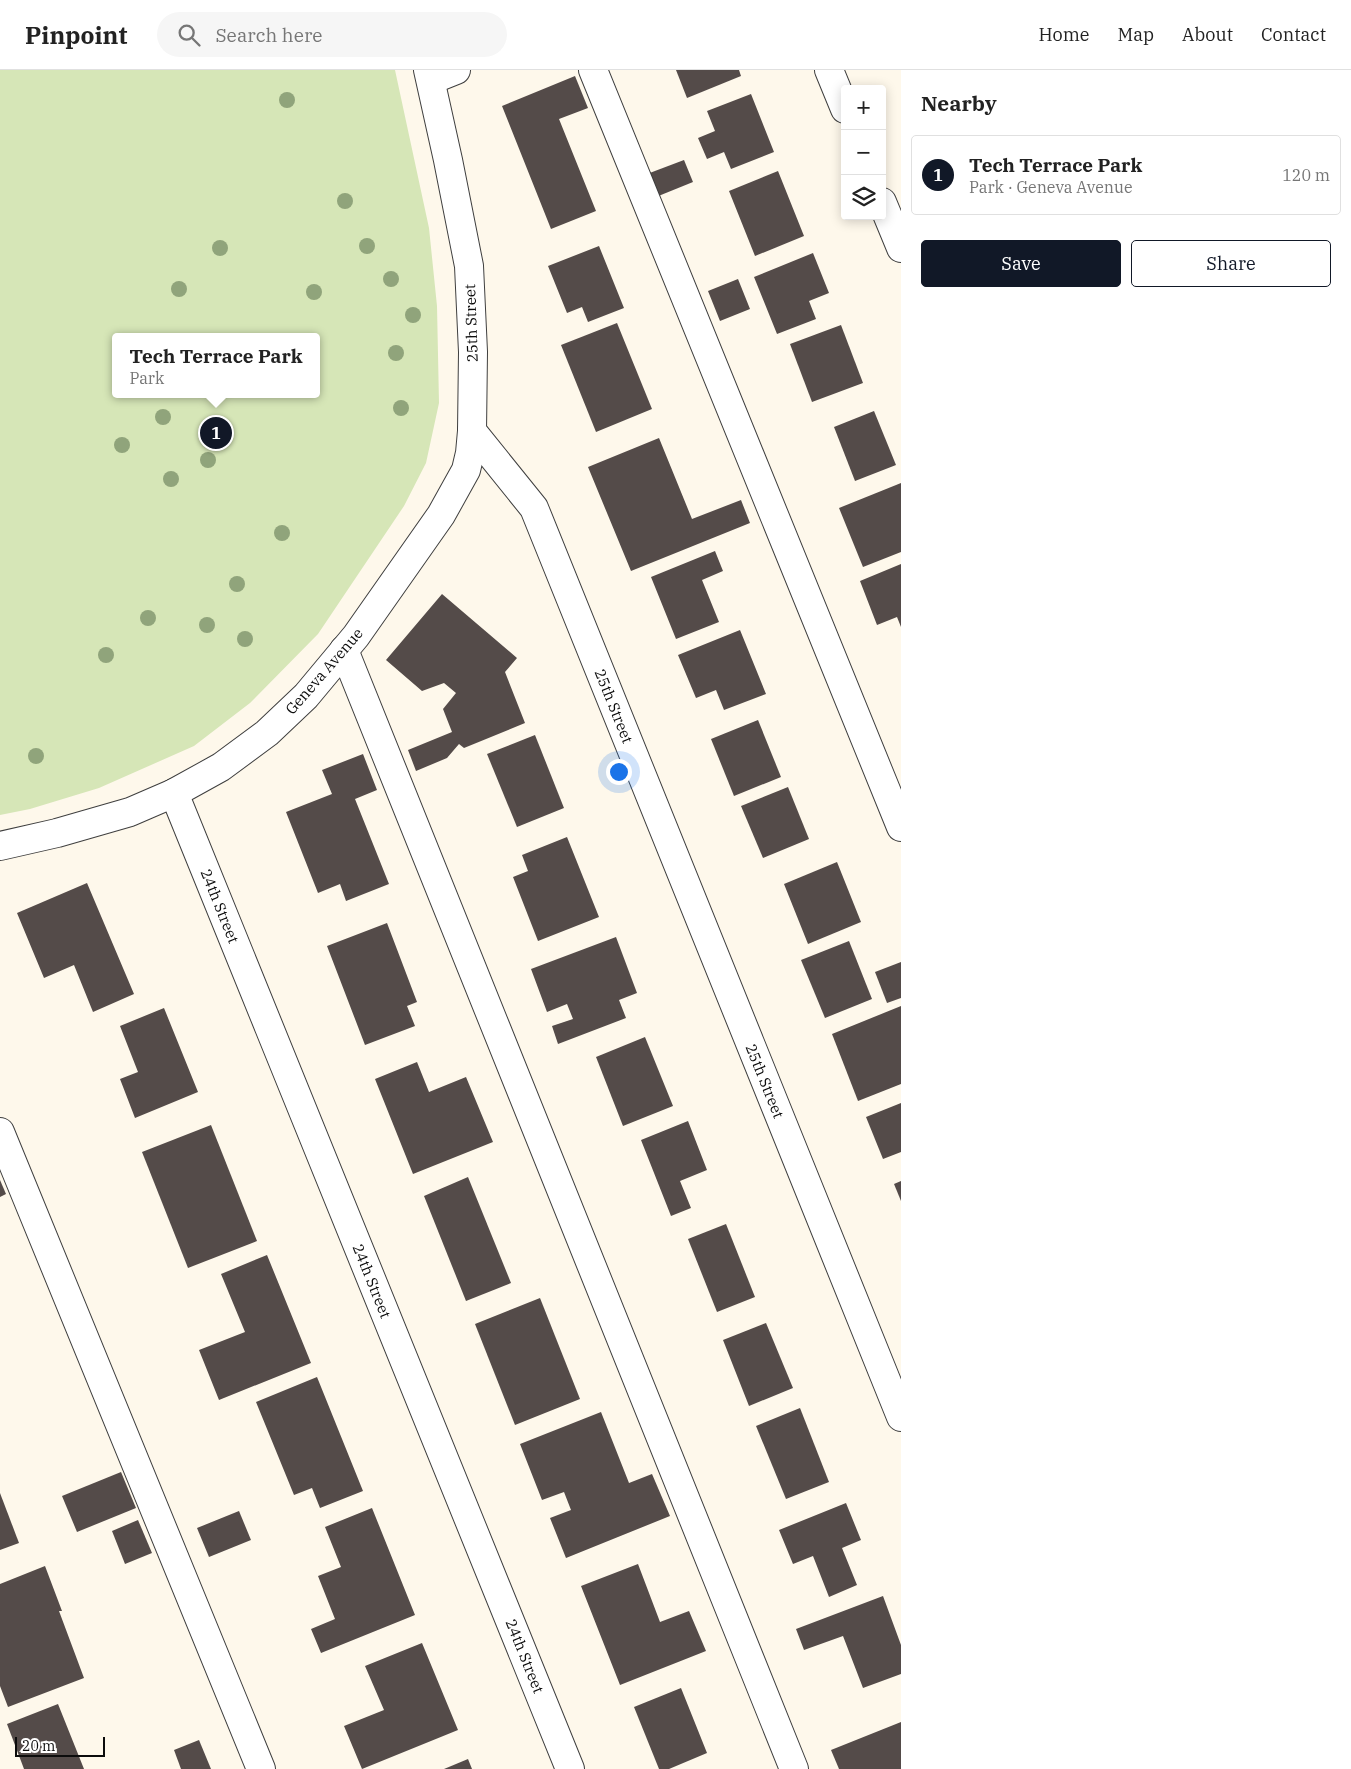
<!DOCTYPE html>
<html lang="en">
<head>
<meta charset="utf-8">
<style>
  body { margin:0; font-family:"IBM Plex Serif",serif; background:#f6f6f6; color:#222 }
  .controls { position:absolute; right:15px; top:15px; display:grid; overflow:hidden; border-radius:5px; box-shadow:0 2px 12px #0003 }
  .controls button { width:45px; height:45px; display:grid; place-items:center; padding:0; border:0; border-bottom:1px solid #e0e0e0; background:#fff; color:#222; font:25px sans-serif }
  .scale { position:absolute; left:15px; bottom:12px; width:90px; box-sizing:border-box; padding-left:5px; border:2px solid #0c0c0c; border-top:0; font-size:14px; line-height:18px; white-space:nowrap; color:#0c0c0c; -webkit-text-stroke:4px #fff; paint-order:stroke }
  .you { position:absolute; left:618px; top:701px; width:18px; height:18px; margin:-12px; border:4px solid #fff; border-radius:50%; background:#1a73e8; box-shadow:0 0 0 8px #1a73e833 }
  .badge { display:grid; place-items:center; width:32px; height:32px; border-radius:50%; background:#111827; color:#fff; font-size:16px; font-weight:700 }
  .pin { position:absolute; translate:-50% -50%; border:2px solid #fff; box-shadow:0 1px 5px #0006 }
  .popup { position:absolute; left:112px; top:263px; width:208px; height:65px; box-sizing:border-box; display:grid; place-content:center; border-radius:5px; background:#fff; filter:drop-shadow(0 1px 4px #0005); font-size:16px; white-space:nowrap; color:#767676 }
  .popup b { font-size:19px; color:#222 }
  .popup::after { content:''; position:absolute; left:50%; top:100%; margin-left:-10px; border:10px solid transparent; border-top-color:#fff }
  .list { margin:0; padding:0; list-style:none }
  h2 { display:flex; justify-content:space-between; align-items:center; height:65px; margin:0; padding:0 20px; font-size:21px }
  h2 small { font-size:16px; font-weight:400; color:#767676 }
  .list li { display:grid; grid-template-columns:32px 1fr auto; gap:15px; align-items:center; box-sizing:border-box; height:80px; margin:0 10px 10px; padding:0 10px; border:1px solid #e0e0e0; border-radius:5px }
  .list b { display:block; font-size:19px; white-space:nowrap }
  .list p { margin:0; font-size:16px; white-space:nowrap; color:#767676 }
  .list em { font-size:16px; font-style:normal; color:#767676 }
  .actions { display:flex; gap:10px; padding:15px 20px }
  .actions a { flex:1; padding:11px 0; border:1px solid #111827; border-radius:5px; text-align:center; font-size:18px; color:#111827 }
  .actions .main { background:#111827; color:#fff }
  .icon { flex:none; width:28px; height:28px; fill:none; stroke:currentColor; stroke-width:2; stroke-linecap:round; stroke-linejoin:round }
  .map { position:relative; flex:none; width:901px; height:1699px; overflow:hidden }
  header { display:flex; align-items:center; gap:30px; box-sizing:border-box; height:70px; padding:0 25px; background:#fff; border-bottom:1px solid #e0e0e0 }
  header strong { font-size:24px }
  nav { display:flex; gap:28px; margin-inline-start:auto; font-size:18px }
  .search { width:350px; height:45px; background:#f6f6f6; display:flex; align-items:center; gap:12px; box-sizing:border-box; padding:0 18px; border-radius:28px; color:#767676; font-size:19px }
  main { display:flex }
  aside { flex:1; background:#fff }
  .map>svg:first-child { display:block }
  .green { fill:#d6e6b7; fill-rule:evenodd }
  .building { fill:#544b49 }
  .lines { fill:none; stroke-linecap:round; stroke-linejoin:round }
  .minor-casing { stroke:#3f3f3f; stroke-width:30 }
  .minor { stroke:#fff; stroke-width:28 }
  .tree { fill:#90a47b }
  .labels { text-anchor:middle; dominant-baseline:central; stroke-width:5; stroke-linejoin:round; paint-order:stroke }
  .street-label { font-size:15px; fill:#0c0c0c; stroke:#fff }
</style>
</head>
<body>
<header>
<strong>Pinpoint</strong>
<div class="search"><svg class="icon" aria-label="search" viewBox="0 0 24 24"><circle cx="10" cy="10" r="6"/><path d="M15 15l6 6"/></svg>Search here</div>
<nav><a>Home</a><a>Map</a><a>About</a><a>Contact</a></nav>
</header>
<main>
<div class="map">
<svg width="901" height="1699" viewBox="0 0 901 1699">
  <rect width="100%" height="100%" fill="#fef8eb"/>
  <path class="green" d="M0,0H395L429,158L437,236L439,333L426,393L404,436L318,564L250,633L194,676L99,718L30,739L0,745ZM116,267H316V324H116Z"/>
  <g class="building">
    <polygon points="676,0 739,0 741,6 687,28"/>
    <polygon points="575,6 588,38 559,49 596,141 551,159 502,36"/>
    <polygon points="751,24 774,82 731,99 724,82 707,89 698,68 715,61 707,41"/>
    <polygon points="684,90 693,112 656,127 647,104"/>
    <polygon points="778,101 804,166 755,186 729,121"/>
    <polygon points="599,176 624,238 588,252 582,237 567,243 548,196"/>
    <polygon points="813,183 829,223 809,231 816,249 777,264 754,207"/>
    <polygon points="738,209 750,239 720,251 708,221"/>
    <polygon points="617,253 652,339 596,362 561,275"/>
    <polygon points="841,255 863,313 812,332 790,274"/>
    <polygon points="874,341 896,395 855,411 834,357"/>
    <polygon points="659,368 692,449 741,430 750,453 631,501 588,397"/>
    <polygon points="901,413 901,482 863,497 839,438"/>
    <polygon points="715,481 723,501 702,510 719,552 676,569 651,507"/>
    <polygon points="901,494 901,557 897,547 877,555 860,511"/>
    <polygon points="442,524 517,588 505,602 525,653 464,678 459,674 447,688 416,701 408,680 452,662 443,639 456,623 444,613 422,621 386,590"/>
    <polygon points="740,560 766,624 724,640 716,620 696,628 678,585"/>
    <polygon points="758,650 781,707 734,726 711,669"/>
    <polygon points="535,665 564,738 517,757 487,684"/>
    <polygon points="363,684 377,720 355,729 389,814 346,831 340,814 318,823 286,742 332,724 322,700"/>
    <polygon points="788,717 809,769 763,788 741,736"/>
    <polygon points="567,767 599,847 538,871 513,807 528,801 522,785"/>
    <polygon points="837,792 861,852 808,874 784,814"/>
    <polygon points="87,813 134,924 93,942 74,895 44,908 17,843"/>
    <polygon points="387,853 417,932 407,936 415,956 365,975 327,876"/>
    <polygon points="616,867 637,923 619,930 626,948 558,974 552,956 573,949 567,934 547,942 531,899"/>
    <polygon points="849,871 872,929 825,948 801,890"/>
    <polygon points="901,892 901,928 887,933 875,902"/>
    <polygon points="901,936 901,1014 858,1031 832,964"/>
    <polygon points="164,938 198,1022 135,1048 120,1009 138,1002 120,956"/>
    <polygon points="645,967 673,1036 623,1056 596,987"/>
    <polygon points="417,992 429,1022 466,1007 493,1072 413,1104 375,1009"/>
    <polygon points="901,1033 901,1082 883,1089 866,1047"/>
    <polygon points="688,1051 707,1100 680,1111 691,1138 671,1146 641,1070"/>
    <polygon points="211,1055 257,1171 188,1198 142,1082"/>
    <polygon points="468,1107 511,1213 466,1231 424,1126"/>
    <polygon points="0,1110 6,1124 0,1127"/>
    <polygon points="901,1111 901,1131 894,1114"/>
    <polygon points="726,1154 755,1227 717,1242 688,1169"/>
    <polygon points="267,1185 311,1293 219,1330 199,1280 245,1262 221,1204"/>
    <polygon points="540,1228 580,1329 515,1355 475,1254"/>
    <polygon points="766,1253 793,1318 749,1336 723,1270"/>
    <polygon points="317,1307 363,1421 320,1438 312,1418 294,1425 256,1332"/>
    <polygon points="800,1338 829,1412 786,1429 756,1356"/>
    <polygon points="601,1342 629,1413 652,1404 670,1446 566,1488 550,1448 571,1440 564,1422 542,1430 520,1374"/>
    <polygon points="121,1402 136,1438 77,1462 62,1426"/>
    <polygon points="0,1423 19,1473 0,1480"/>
    <polygon points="846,1433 861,1470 842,1478 857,1515 829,1527 813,1486 793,1494 779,1460"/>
    <polygon points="372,1438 415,1545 321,1583 311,1559 335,1549 318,1506 341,1497 325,1457"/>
    <polygon points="239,1441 251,1470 209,1487 197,1458"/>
    <polygon points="138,1450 152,1483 125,1494 112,1461"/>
    <polygon points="638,1494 660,1552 689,1541 706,1581 620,1615 581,1516"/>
    <polygon points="45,1496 62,1541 59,1541 84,1608 8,1637 0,1616 0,1514"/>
    <polygon points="883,1526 901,1575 901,1604 863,1618 843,1566 804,1580 796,1559"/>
    <polygon points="422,1573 458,1660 362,1699 344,1656 384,1640 365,1596"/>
    <polygon points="681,1618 707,1683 669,1699 659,1699 634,1637"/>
    <polygon points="58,1634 84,1699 24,1699 7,1654"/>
    <polygon points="901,1652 901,1699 839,1699 831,1680"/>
    <polygon points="199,1670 211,1699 181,1699 174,1680"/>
    <polygon points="468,1689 472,1699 444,1699"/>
  </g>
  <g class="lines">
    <defs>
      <g id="minor">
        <polyline points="428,0 448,90 469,196 473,282 472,361 534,438 901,1347"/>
        <polyline points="593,0 901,757"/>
        <polyline points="829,0 845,39"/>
        <polyline points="431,10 456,0"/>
        <polyline points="882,132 901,178"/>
        <polyline points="344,580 794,1699"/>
        <polyline points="174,723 570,1699"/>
        <polyline points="0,776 57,763 130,742 174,723 221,697 267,663 306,626 356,566 441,445 466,400 470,383 472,361"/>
        <polyline points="0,1062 261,1699"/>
      </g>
    </defs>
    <use href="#minor" class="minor-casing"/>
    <use href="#minor" class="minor"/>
  </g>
  <g class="tree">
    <circle cx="287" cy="30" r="8"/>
    <circle cx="345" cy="131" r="8"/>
    <circle cx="367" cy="176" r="8"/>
    <circle cx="220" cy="178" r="8"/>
    <circle cx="391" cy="209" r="8"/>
    <circle cx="179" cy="219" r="8"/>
    <circle cx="314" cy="222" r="8"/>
    <circle cx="413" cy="245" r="8"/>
    <circle cx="396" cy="283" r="8"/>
    <circle cx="401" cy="338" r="8"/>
    <circle cx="163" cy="347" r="8"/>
    <circle cx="122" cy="375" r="8"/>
    <circle cx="208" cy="390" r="8"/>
    <circle cx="171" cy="409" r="8"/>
    <circle cx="282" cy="463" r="8"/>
    <circle cx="237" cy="514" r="8"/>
    <circle cx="148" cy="548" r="8"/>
    <circle cx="207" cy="555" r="8"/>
    <circle cx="245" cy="569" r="8"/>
    <circle cx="106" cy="585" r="8"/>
    <circle cx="36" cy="686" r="8"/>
  </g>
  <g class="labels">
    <g class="street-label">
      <text transform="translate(471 253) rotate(-92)">25th Street</text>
      <text transform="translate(324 601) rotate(-49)">Geneva Avenue</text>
      <text transform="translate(614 636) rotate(68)">25th Street</text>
      <text transform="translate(220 836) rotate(68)">24th Street</text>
      <text transform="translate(765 1011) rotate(68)">25th Street</text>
      <text transform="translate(372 1211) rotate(68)">24th Street</text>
      <text transform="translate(525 1586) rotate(68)">24th Street</text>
    </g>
  </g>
</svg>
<div class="controls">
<button>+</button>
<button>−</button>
<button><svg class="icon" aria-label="layers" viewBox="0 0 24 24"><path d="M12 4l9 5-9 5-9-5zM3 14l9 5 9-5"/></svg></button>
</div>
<div class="scale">20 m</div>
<div class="you"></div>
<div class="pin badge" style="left:216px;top:363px">1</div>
<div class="popup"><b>Tech Terrace Park</b>Park</div>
</div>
<aside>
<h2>Nearby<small></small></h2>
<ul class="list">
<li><span class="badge">1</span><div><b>Tech Terrace Park</b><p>Park · Geneva Avenue</p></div><em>120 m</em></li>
</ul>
<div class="actions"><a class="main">Save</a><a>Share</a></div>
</aside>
</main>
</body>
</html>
